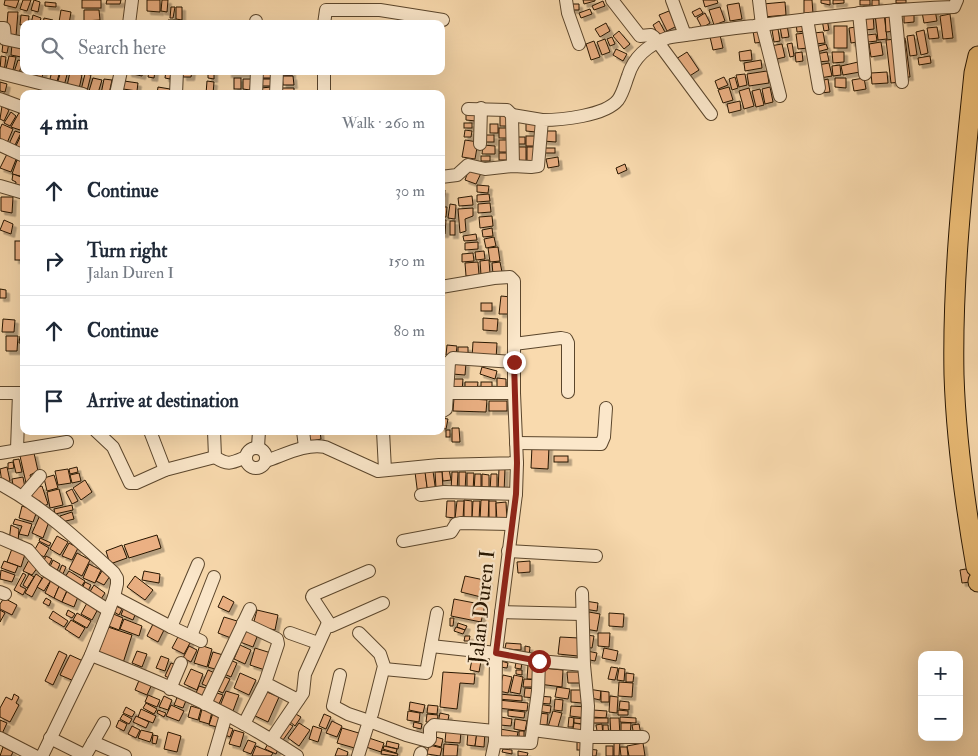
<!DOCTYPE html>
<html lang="en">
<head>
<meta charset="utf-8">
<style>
  body { margin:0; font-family:"IM FELL Double Pica",serif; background:#f2f2f3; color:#1f2937 }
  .controls { position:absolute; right:15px; bottom:15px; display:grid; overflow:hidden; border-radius:10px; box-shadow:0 5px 20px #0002 }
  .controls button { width:45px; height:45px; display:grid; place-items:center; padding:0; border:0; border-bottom:1px solid #e0e1e3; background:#fff; color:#1f2937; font:25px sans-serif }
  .stop { position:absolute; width:15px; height:15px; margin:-11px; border:4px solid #8f2418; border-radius:50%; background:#fff }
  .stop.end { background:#8f2418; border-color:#fff; box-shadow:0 1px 5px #0008 }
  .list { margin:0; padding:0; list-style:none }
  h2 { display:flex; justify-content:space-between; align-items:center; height:65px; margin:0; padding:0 20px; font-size:21px }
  h2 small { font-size:16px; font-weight:400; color:#747a83 }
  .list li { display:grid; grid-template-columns:32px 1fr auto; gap:15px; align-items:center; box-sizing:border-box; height:70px; padding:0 20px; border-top:1px solid #e0e1e3 }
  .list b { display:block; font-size:19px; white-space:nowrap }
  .list p { margin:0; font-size:16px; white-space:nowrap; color:#747a83 }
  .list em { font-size:16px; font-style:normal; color:#747a83 }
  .icon { flex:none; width:28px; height:28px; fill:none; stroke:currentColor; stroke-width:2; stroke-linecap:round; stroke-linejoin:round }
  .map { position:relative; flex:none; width:978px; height:756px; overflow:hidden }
  .search { position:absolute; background:#fff; box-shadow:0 5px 20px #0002; left:20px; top:20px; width:425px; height:55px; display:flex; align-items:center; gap:12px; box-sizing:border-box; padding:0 18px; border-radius:10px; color:#747a83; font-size:19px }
  .panel { position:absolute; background:#fff; box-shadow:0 5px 20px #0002; left:20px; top:90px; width:425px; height:345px; border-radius:10px }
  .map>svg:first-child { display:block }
  .building { fill:#ebb083; stroke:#261500; filter:url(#shadow) }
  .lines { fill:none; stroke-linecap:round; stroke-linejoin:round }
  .minor-casing { stroke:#5b462c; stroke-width:14 }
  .highway-casing { stroke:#261500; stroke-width:21 }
  .minor { stroke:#fbe7ca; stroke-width:12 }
  .highway { stroke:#ecbd77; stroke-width:19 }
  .route { stroke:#8f2418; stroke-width:6 }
  .labels { text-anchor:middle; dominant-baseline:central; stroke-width:4.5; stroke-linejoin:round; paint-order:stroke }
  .street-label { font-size:21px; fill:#261500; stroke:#fbe7ca }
</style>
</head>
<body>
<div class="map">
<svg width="978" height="756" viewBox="0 0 978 756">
  <defs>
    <filter id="shadow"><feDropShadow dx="3.5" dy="3.5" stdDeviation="0" flood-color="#0004"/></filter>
  </defs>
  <rect width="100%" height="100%" fill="#f9daae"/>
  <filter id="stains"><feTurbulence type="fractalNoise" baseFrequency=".004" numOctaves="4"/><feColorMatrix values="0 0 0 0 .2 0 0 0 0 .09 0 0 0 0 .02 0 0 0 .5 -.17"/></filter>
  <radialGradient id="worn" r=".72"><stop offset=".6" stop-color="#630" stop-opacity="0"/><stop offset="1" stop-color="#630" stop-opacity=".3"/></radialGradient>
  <g class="building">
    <polygon points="5,0 19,0 16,8 4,5"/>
    <polygon points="23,0 31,0 27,11 20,9"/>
    <polygon points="34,0 40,2 38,12 31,10"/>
    <rect x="82" y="0" width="19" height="8"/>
    <polygon points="107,0 121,0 120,4 106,4"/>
    <polygon points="147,0 160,0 160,12 147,11"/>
    <polygon points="162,0 168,0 167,12 161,11"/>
    <polygon points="583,0 595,0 595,1 584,4"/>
    <polygon points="703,0 717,0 718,3 705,7"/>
    <polygon points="804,0 812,0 813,14 804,15"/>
    <polygon points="821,0 830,0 830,5 821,3"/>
    <polygon points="833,0 844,0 844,3 833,4"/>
    <rect x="860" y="0" width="10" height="5"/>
    <rect x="872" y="0" width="7" height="6"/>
    <rect x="896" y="0" width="10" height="3"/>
    <polygon points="603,1 605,6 594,10 592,6"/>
    <polygon points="45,2 56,3 56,7 45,6"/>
    <polygon points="785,2 786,15 764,17 763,4"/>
    <polygon points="739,3 742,19 730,21 727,5"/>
    <polygon points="570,4 579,4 579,10 569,10"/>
    <polygon points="171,7 175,7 173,18 170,18"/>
    <polygon points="176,7 182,7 182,20 176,19"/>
    <polygon points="720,7 725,21 714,25 709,10"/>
    <polygon points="700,8 703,13 695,17 692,12"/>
    <polygon points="590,9 592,14 581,18 579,13"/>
    <polygon points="61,10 71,12 69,24 59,22"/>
    <polygon points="84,10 99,10 100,20 84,21"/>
    <polygon points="935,10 937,21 924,23 922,12"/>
    <polygon points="669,11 677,26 667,31 659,15"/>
    <polygon points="8,12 18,12 16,36 6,35"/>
    <polygon points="705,13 710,23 702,28 697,18"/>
    <polygon points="884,13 887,39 878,40 875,14"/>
    <polygon points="894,13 896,31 886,32 885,14"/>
    <polygon points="914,13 914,22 904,23 904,14"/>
    <polygon points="865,14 873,14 874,29 865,30"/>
    <polygon points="950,14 953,38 943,39 940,16"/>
    <polygon points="21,15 29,16 28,24 20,25"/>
    <polygon points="33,15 41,18 39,24 31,24"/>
    <polygon points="44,18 53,20 53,24 43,24"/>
    <polygon points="827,19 829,30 824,31 822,20"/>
    <polygon points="168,20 176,20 175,24 168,24"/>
    <polygon points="659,21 666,34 660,38 653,25"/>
    <polygon points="804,22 805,31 797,32 796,23"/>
    <polygon points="606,23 610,31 600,37 595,29"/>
    <polygon points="787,25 789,37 782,38 780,27"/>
    <rect x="834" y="26" width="13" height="22"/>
    <polygon points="856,27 857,42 851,43 849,28"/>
    <polygon points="937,27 939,38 929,39 927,28"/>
    <polygon points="778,29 780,41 774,42 772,30"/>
    <polygon points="761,30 763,42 755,43 753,31"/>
    <polygon points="924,30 928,53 921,55 916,32"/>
    <polygon points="619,31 630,44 624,49 613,36"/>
    <polygon points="823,32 825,43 815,44 814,33"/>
    <polygon points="806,33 808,48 798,49 796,34"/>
    <polygon points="876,34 877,41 868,42 867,35"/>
    <polygon points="720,35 723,48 713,50 710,37"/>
    <polygon points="914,35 917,55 910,56 907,36"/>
    <polygon points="612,37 615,44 610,46 607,39"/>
    <polygon points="899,38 905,38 910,77 904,77"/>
    <polygon points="605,39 610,52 602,55 597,42"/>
    <polygon points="896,39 900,82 891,83 886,40"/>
    <polygon points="594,41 600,57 591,60 586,44"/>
    <polygon points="881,42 883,55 871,57 869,44"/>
    <polygon points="3,43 9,43 7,53 2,52"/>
    <polygon points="792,43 794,56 790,57 787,44"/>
    <polygon points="12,44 22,45 21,57 11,55"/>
    <polygon points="782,44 785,57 773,60 770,46"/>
    <polygon points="826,44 828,49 817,52 815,47"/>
    <polygon points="616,49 627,54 623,61 613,55"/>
    <polygon points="751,50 752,60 740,61 739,52"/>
    <polygon points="687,52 699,70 688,77 676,59"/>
    <polygon points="802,52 803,61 796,62 795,53"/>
    <polygon points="827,52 829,61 817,62 816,54"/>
    <polygon points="832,52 844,52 844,62 833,63"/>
    <polygon points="1,56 6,57 4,72 0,71"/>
    <polygon points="9,56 16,57 12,74 5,73"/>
    <polygon points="930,56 931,63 919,65 918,58"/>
    <polygon points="18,60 23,61 19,73 14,72"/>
    <polygon points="761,60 762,68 745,71 744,63"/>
    <polygon points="858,62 860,72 843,75 841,66"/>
    <polygon points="829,63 832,76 820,78 818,65"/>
    <polygon points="840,65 841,75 833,76 832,66"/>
    <polygon points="38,71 44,71 41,80 36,79"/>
    <polygon points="52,71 60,71 56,85 49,83"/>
    <polygon points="61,71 68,71 64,86 57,84"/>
    <polygon points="128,71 143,71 142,76 128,73"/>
    <polygon points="149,71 155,71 154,78 148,77"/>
    <polygon points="166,71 171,72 170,79 165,78"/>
    <polygon points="183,71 192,71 191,77 183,77"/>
    <polygon points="208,71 214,71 214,79 208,78"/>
    <rect x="228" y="71" width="20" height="3"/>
    <rect x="259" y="71" width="12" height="7"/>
    <rect x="282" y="71" width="10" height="4"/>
    <polygon points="767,71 769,83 749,86 747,74"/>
    <polygon points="70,72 82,75 79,89 67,86"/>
    <polygon points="887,72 888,83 872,84 871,73"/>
    <polygon points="85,74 91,75 87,91 81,90"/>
    <polygon points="745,74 747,85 739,87 736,75"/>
    <polygon points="282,76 293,76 294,85 283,85"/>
    <polygon points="724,77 728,85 718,89 715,81"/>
    <polygon points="735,77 738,88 732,90 729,79"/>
    <polygon points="93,78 102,80 98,93 89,91"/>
    <rect x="234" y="78" width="7" height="11"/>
    <polygon points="835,78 846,78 846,88 835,87"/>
    <polygon points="864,78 866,89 854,91 852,80"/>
    <polygon points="104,79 112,80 109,94 101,94"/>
    <polygon points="243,79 251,79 250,90 243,89"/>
    <rect x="259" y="79" width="12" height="7"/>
    <polygon points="828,79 830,92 821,93 820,81"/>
    <polygon points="124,81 138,83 137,91 123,89"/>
    <polygon points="207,81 214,82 213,94 206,94"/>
    <polygon points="0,82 7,84 5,92 0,91"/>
    <polygon points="158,87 170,89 170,94 157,94"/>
    <polygon points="271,87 271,93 261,93 261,88"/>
    <polygon points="729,87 733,100 723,103 718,90"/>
    <polygon points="770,87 773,102 765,104 762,89"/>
    <polygon points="282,88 294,88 294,94 283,94"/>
    <polygon points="749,88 754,106 744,109 739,91"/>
    <polygon points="760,89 764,105 756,107 752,91"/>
    <polygon points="740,101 741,110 729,113 727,104"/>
    <polygon points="2,106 9,110 4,121 0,119"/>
    <polygon points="20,111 23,113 22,118 24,119 20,130 11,127"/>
    <polygon points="11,112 16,116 10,126 4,123"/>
    <polygon points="466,113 477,114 476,121 466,120"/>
    <rect x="500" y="113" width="7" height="13"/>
    <polygon points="526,121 537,121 536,132 526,131"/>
    <rect x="464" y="123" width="8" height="5"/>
    <polygon points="2,124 13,129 7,143 0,140 0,129"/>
    <rect x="490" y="124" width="8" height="9"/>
    <rect x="499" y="128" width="11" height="10"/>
    <polygon points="465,130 472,131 471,137 464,137"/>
    <polygon points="15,131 21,133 14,147 9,144"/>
    <polygon points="543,131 556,131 556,142 543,141"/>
    <polygon points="22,133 24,134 24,150 15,148"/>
    <rect x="484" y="135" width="10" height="7"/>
    <rect x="526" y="136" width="12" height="10"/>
    <rect x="514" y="137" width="11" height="7"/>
    <polygon points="465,140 478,142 475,159 462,157"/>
    <rect x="499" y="140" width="10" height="12"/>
    <polygon points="483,145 495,146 495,154 482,154"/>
    <rect x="514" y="147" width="12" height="14"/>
    <rect x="527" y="147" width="10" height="14"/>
    <rect x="543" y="148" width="12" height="5"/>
    <rect x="499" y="153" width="11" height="7"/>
    <polygon points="7,154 17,157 11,172 0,168"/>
    <rect x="481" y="156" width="9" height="5"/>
    <polygon points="558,157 559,166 548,168 546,159"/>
    <polygon points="17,160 24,162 24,177 12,174"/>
    <polygon points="625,164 627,170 618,174 616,168"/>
    <polygon points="469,169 481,173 476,184 465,180"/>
    <polygon points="13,174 24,178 19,189 15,188 16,182 12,180"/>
    <polygon points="477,185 489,186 488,193 477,192"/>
    <polygon points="441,190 445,190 444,206 441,206"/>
    <polygon points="489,194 490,201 477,202 477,195"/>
    <polygon points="472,196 473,205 459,206 458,198"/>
    <polygon points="1,197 13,197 12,213 1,211"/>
    <polygon points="490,203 491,212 478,213 478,204"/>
    <polygon points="450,204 456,205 455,219 448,218"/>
    <polygon points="441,207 447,207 446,217 441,217"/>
    <polygon points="473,208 473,216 465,219 466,231 460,233 458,209"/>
    <polygon points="492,216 493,226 480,228 479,217"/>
    <polygon points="4,220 13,224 11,234 0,230"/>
    <polygon points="441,220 446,220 445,234 441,234"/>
    <rect x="450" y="221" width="5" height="14"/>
    <polygon points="492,228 493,236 483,237 482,230"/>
    <polygon points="476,234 477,240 464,241 463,236"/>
    <polygon points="494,237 496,246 486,248 484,239"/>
    <rect x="15" y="241" width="9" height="19"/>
    <polygon points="478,242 478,249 465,250 465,243"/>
    <polygon points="498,247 500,261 490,262 488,248"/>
    <polygon points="484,251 485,259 476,260 475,252"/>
    <polygon points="473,253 474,261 462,262 462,254"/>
    <polygon points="489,260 490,274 481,275 480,261"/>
    <polygon points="478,262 479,275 466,276 465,263"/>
    <polygon points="500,262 502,272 493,274 492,263"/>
    <polygon points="0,289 6,290 6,298 0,298"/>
    <polygon points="501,296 511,297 510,314 499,314"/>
    <rect x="481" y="303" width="11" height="8"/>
    <polygon points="483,318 498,319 497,331 483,330"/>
    <polygon points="3,319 15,320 14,332 2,332"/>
    <polygon points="6,336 18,336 17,351 6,351"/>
    <polygon points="20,336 24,336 24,343 19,343"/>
    <polygon points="473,342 497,343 496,359 472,358"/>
    <polygon points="447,345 457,346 456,355 446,355"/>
    <polygon points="458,347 468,347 468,357 458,356"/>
    <polygon points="452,362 466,363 465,375 452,374"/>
    <polygon points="482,367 497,371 495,379 480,374"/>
    <polygon points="497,378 506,379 506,392 497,392"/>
    <polygon points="450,379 463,379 462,391 450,391"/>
    <polygon points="465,382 478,382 477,392 465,391"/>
    <rect x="481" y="382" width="11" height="10"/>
    <polygon points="454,398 487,400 486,412 453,411"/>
    <rect x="489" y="401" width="18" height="10"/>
    <polygon points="441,418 448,419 446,429 441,428"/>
    <polygon points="452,428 459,428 460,442 452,442"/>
    <rect x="446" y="430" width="4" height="7"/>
    <polygon points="307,431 320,431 321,439 309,442"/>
    <polygon points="532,446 549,446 548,469 531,468"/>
    <polygon points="34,453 38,471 30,475 32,483 26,483 20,456"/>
    <rect x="554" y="456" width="14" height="6"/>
    <polygon points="19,459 22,472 16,473 13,460"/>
    <polygon points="13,462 14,468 8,469 8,463"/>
    <polygon points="7,467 10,481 2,483 0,469"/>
    <polygon points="77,467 78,472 70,474 69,469"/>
    <polygon points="499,468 505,468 504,493 498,493"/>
    <polygon points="68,469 71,483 58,485 55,471"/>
    <polygon points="449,469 451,480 443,481 442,471"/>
    <polygon points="425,471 428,494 418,496 415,472"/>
    <polygon points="433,471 436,493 428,494 425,472"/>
    <polygon points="435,472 442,472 443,488 436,488"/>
    <polygon points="452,472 458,472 457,491 451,491"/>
    <polygon points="459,472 466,472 465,491 459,491"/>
    <polygon points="79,473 81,481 72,483 70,475"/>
    <polygon points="467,473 474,473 473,491 467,491"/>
    <polygon points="475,474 481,474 481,492 474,492"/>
    <polygon points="482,474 489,475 489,492 482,492"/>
    <polygon points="491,474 497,474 497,491 490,491"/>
    <polygon points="54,475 58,488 47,491 44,478"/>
    <polygon points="23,477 25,488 14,491 12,479"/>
    <polygon points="85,480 92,492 81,500 73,488"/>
    <polygon points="42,486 48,504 42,507 40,501 34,503 29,490"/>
    <polygon points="59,489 63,505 50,508 47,492"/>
    <polygon points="72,489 78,501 72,504 66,492"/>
    <polygon points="464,500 472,501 472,519 464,519"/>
    <polygon points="481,500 489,500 488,521 480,520"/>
    <polygon points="447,501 455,501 455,518 446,517"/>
    <polygon points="457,501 464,501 463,519 455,519"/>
    <polygon points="473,501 480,501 479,520 472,519"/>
    <rect x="489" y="501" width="7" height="20"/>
    <polygon points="506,502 507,522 497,522 496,503"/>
    <polygon points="72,505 73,510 55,514 54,509"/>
    <polygon points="22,506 37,511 33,522 19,518"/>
    <polygon points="72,512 74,519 62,522 60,516"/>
    <polygon points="40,515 50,519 43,538 32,533"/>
    <polygon points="15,519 32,524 28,536 19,534 22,526 13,524"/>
    <polygon points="11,525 19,529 18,542 9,541"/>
    <polygon points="157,535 161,548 129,558 124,545"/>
    <polygon points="57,536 68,542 60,555 50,549"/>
    <polygon points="40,538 51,543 49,546 39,541"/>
    <polygon points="39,542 49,548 44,557 34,551"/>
    <polygon points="69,543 78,548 72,560 62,556"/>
    <polygon points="122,545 127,558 110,564 106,551"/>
    <polygon points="13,546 26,551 21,567 7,562"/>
    <polygon points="77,553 90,560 82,576 69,569"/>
    <polygon points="46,556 52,559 48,567 42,565"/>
    <polygon points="30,558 38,567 32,575 23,571"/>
    <polygon points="53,560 60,564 56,573 49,569"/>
    <polygon points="4,561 18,566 15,573 1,568"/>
    <polygon points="530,561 530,572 518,573 517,562"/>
    <polygon points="89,564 101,570 95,583 83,578"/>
    <polygon points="62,565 66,567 62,576 58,575"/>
    <polygon points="978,567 978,581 962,583 960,570"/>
    <polygon points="1,570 15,575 12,582 0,579"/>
    <polygon points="69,571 85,581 79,590 63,580"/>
    <polygon points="102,571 110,576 104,585 96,581"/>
    <polygon points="144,571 160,574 159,583 142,580"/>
    <polygon points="23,573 26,575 20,586 26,589 23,595 14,590"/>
    <polygon points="29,574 34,577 27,588 23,585"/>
    <polygon points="36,574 42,578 32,597 25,593"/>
    <polygon points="44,576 51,580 44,591 37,587"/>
    <polygon points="135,576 153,590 145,600 127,587"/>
    <polygon points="465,576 489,581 485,598 461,592"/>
    <polygon points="51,580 60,584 54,598 45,593"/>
    <polygon points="85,582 91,585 87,593 81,591"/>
    <polygon points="60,584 68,588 62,602 54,598"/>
    <polygon points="94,585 105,593 99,602 88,595"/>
    <polygon points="68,589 79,594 74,607 62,602"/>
    <polygon points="223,596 234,602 229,612 218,607"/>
    <polygon points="4,598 17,605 12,615 0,609 0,604"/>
    <polygon points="46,598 51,601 49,606 43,603"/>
    <polygon points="454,599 485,605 481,622 451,616"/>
    <polygon points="585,601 598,603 597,611 584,609"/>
    <polygon points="87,603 98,609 92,620 81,614"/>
    <polygon points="114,605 122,609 119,615 111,610"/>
    <polygon points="125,605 137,610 133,620 121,615"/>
    <polygon points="0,610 5,613 0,622"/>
    <polygon points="68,610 75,614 72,618 66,615"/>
    <polygon points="257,610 278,615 275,630 253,625"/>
    <polygon points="53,611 68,621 64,627 49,618"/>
    <polygon points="589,612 600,614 597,631 585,629"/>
    <polygon points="77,613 91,621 87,628 73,620"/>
    <polygon points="111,613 123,618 119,630 106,625"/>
    <polygon points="609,613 624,614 623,627 609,626"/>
    <polygon points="224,617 237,621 231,638 218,633"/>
    <polygon points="450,618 454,618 453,626 450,626"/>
    <polygon points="124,619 142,626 139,636 120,629"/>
    <polygon points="71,620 85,628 79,638 65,629"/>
    <polygon points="154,622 165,628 158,642 147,636"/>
    <polygon points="479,622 484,623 483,628 477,627"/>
    <polygon points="458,623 467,626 465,630 457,627"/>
    <polygon points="108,627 132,635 123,663 98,654"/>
    <polygon points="246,627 259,632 253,647 240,642"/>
    <polygon points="456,627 465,630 463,634 454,631"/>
    <polygon points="598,633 610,633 609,647 598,646"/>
    <polygon points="179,635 191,641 184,654 172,648"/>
    <polygon points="586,635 594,636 592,648 584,647"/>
    <polygon points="465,636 470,636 469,641 464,641"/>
    <polygon points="560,637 579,638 578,656 558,654"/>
    <polygon points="506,643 521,644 521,650 505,649"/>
    <polygon points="200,645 212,649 207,667 194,663"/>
    <polygon points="240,645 251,650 245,664 234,659"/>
    <polygon points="189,646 197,650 191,662 183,658"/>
    <polygon points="525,646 530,647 529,656 525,656"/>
    <polygon points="255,648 271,653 265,670 250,665"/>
    <polygon points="604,648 618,651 616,661 602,658"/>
    <polygon points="59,651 67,655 53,685 45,681"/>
    <polygon points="137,651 147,654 142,667 132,663"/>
    <polygon points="587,651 597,653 595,661 585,659"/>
    <polygon points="213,652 223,655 218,670 208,667"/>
    <polygon points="70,655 83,661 74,681 60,675"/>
    <polygon points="161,656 169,659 165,671 156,668"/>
    <polygon points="228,659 237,663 231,677 222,673"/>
    <polygon points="472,659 481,661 479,672 470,670"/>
    <polygon points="501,661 508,663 507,668 500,667"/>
    <polygon points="516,662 522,663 521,669 515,668"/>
    <polygon points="171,663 179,666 173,680 165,676"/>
    <polygon points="528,665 535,666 534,679 527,679"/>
    <polygon points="611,667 618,668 615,680 608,679"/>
    <polygon points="541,668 563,670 562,687 539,684"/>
    <polygon points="619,668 625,669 624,681 617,680"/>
    <polygon points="191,669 203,674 197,690 184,684"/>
    <polygon points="208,670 217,674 211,688 202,684"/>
    <polygon points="516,670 522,670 522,675 516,674"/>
    <polygon points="443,672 475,674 474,684 460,683 457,709 440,707"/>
    <polygon points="567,672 583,672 583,683 568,683"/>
    <polygon points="240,673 256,680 249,695 234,688"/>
    <polygon points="626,673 634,674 633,682 626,682"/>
    <polygon points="503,675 512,677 508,693 499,691"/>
    <polygon points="514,675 523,677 520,694 510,692"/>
    <polygon points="223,676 230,679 223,693 216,690"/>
    <polygon points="140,678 152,684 147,695 135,690"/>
    <polygon points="524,679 537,680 536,687 523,687"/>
    <polygon points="619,682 633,683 632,697 618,696"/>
    <polygon points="199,686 209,689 205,702 194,698"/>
    <polygon points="557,687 570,689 568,699 555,697"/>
    <polygon points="525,688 537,689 536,698 524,697"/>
    <polygon points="588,689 601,691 600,700 587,697"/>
    <polygon points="262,690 279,697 268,722 251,714"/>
    <polygon points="571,690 582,690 582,703 571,702"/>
    <polygon points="226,691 239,695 233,711 220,706"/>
    <polygon points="601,691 609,692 609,702 601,702"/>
    <polygon points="214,692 223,695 218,706 209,703"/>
    <polygon points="14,694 19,697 16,703 19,705 10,722 0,717 0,708 6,697 12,700"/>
    <polygon points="499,694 522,696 522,701 498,699"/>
    <polygon points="148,695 160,700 157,707 145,702"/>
    <polygon points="178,695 187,698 183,708 174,705"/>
    <polygon points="164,696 172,700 168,710 159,707"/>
    <polygon points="538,696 551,697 550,704 538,703"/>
    <polygon points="610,696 618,697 617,713 609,712"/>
    <polygon points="555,699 563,700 562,711 554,710"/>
    <polygon points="498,700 528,703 527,711 497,708"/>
    <polygon points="620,701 629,702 629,710 619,709"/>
    <polygon points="410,702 425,705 423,713 409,710"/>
    <polygon points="146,703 157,709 154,714 143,708"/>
    <polygon points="538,704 551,706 550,713 537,711"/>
    <polygon points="171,705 184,711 179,721 166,716"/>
    <polygon points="428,705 438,706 437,714 427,713"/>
    <polygon points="191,706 201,709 198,720 188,717"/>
    <polygon points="571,706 587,707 586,718 570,716"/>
    <polygon points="126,707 135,712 132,717 123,713"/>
    <polygon points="141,709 156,716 153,723 138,717"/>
    <polygon points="202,709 212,712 209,724 199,721"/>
    <polygon points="158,710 166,713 164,717 157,713"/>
    <polygon points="508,710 525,712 524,718 508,716"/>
    <polygon points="593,710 607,711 606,718 592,717"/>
    <polygon points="618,710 628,711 628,715 618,715"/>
    <polygon points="408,711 420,713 419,722 407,720"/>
    <polygon points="553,711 562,713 557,730 548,727"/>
    <polygon points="213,713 224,717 221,728 209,725"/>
    <polygon points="294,713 301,717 295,726 289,721"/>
    <polygon points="440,713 449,715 447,725 438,723"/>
    <polygon points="538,713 548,714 547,725 536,724"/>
    <polygon points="123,714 132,719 129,724 120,719"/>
    <polygon points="324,714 331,717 326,729 319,726"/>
    <polygon points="427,714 438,715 437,723 426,722"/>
    <polygon points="136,716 149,722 146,728 133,722"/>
    <polygon points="501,717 512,719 511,726 500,725"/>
    <polygon points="569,717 574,718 573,727 568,727"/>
    <polygon points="620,717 636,718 636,723 620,722"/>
    <polygon points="574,718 586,719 585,724 574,723"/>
    <rect x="591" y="718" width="17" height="5"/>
    <polygon points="610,718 619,718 620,736 611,737"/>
    <polygon points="515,719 527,721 525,731 514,729"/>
    <polygon points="0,720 7,723 1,736 0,735"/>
    <polygon points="119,720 127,724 124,731 116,727"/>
    <polygon points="332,721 342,726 337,737 326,733"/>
    <polygon points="286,722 293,726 283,740 276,735"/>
    <polygon points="414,722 422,724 421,729 413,727"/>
    <polygon points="299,723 310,730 299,746 288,738"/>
    <polygon points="574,723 586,725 586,731 573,729"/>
    <polygon points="621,723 631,723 630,736 621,736"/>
    <polygon points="602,724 603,736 598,737 596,725"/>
    <polygon points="639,724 641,735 634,736 632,725"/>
    <polygon points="603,725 608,725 609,736 603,736"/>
    <polygon points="132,726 140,730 136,738 128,734"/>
    <polygon points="226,726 233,729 230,737 223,734"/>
    <polygon points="313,726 322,729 318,742 309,739"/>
    <polygon points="342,728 362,734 358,749 337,743"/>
    <polygon points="500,729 518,732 516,742 498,738"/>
    <polygon points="141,730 153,733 150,742 138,738"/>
    <polygon points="234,730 244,733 240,747 229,744"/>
    <polygon points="446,731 461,732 460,743 445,742"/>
    <polygon points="468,731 477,732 475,746 467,745"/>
    <rect x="519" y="731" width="5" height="7"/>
    <polygon points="168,732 181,736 177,752 164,749"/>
    <polygon points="477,732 485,732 484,747 475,746"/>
    <polygon points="153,735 158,736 156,744 152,743"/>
    <polygon points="432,736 443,739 441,747 430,744"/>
    <polygon points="369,738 384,743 381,752 366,747"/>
    <polygon points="248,740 256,743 251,754 243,751"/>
    <polygon points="614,740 620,740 619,756 614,756"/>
    <polygon points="387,741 399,744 398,749 386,746"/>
    <rect x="577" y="741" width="8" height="9"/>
    <polygon points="269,742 279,747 276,754 265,749"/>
    <polygon points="643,743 645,756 629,756 627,746"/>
    <polygon points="444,744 458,745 457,756 443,756"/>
    <polygon points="429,745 442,748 440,756 427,754"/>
    <polygon points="256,746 273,753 271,756 252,756"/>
    <polygon points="384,746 397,749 396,753 383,749"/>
    <rect x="606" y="746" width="7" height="10"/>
    <polygon points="3,747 13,752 11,756 0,756"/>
    <polygon points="620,747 627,747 628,756 621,756"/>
    <polygon points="338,748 348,752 347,756 335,756"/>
    <polygon points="503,749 512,750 512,754 502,752"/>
    <polygon points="588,749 597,750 596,756 587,756"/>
    <polygon points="382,750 398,754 397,756 381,754"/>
    <polygon points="518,751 528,753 527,756 518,756"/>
  </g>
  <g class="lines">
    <defs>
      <g id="minor">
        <polyline points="566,0 568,13 579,44"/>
        <polyline points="612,0 640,36 651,35 654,37 711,114"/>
        <polyline points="672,0 685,35"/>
        <polyline points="759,0 762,25 780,96"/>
        <polyline points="895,10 902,82"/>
        <polyline points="859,13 865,74"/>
        <polyline points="807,19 819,88"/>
        <polyline points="256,21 256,24"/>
        <polyline points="129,24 132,0"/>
        <polyline points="324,24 326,10 380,10 443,20"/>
        <polyline points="0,28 4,28 5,39 24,43"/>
        <polyline points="0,73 83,94"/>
        <polyline points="116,94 121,71"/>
        <polyline points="176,94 177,71"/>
        <polyline points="256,94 257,71"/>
        <polyline points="276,94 277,71"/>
        <polyline points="324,94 324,71"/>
        <polyline points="0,99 24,108"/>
        <polyline points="468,109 507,110 512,115 513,166"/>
        <polyline points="512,115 542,120"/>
        <polyline points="480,144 481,108"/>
        <polyline points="0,145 24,156"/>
        <path d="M441,177L457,175L468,165L485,169L513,166L531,167L538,166L542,120C561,120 605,116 618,100C623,93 625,84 628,76C634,56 648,45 667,38C675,36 685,35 693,34C713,31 733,28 754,26C820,17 887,9 954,7L957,0"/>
        <polyline points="0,186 24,193"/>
        <polyline points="514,344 561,338 566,339 568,343 568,392"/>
        <polyline points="0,393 24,393"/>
        <polyline points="446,393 514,393"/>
        <polyline points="441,412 446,409 449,362 453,358 514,362"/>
        <polyline points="96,431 113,447 130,483 136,483 165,470 215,457"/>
        <polyline points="150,431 165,470"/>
        <path d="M214,431L215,457C228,466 232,463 246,457"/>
        <polyline points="303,431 305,447"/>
        <polyline points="383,431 385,470"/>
        <polyline points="516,443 601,444 604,437 606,408"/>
        <polyline points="258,447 259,431"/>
        <circle cx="256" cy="458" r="10"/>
        <polyline points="17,449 19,393"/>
        <polyline points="0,453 67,442"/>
        <path d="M266,461C284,455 306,443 325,447L378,471L439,465L517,463L514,393V281L510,277L494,278L441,287"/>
        <path d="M0,484C43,507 78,540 114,573L117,578V584L114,597L91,655L42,756"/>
        <polyline points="421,495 444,492 516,494"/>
        <polyline points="23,496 40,476"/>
        <polyline points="0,538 28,550 45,570 108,610"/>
        <polyline points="403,541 451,532 456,524 461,523 511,524"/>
        <polyline points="508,551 596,556"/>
        <polyline points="369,571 313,595 312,597 331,626 383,603"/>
        <polyline points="0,592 5,594"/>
        <polyline points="114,597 171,627 201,641"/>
        <polyline points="501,612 582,614"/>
        <polyline points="243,623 277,639 278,644 265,683 298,700"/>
        <polyline points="171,627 198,564"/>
        <polyline points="290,633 318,643"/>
        <polyline points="359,633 380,654 384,666 372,714"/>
        <polyline points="191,636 214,577"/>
        <polyline points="431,646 496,653 539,661 584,665 582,593"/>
        <path d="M91,655C142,675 196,697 244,724C262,734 280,745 297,756"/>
        <polyline points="584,665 588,706 586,756"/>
        <polyline points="384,669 426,673 437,613"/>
        <polyline points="340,675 333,706 348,714 369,721 358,756"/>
        <polyline points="170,689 181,663"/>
        <polyline points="205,704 250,609"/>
        <polyline points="369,721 406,735 428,741 430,739 430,729 434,725 494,731"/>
        <polyline points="244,724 265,683"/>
        <polyline points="533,730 587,737 643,737"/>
        <polyline points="0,738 35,756"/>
        <polyline points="50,738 86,756"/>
        <polyline points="271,740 303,693 305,674 328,623"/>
        <polyline points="93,742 125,756"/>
        <polyline points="495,742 531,743 538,691 539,661"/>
        <polyline points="85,756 104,723"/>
        <polyline points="214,756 226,715"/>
        <polyline points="420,756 421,753"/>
        <polyline points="492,756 495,742 496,653 516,494 517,463"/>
      </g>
      <g id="highway">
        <path d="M976,567C965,504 956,440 954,375C952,274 964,173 974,73L978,56"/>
        <polyline points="978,581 978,582"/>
      </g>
    </defs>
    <use href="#minor" class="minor-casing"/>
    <use href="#highway" class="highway-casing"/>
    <use href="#minor" class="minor"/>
    <use href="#highway" class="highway"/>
  </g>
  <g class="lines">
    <polyline class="route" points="514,362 517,463 516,494 496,653 539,661"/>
  </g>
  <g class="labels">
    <g class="street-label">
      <text transform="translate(482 607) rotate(-84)">Jalan Duren I</text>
    </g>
  </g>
  <rect width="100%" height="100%" filter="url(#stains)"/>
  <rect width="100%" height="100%" fill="url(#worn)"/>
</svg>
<div class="controls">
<button>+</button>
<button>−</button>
</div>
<div class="stop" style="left:539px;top:661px"></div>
<div class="stop end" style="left:514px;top:362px"></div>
<div class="search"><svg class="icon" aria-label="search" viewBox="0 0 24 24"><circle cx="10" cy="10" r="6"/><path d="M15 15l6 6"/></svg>Search here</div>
<section class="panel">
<h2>4 min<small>Walk · 260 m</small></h2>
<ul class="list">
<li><svg class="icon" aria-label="ahead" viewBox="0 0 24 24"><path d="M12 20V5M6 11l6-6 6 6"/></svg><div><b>Continue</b></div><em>30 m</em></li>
<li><svg class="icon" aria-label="right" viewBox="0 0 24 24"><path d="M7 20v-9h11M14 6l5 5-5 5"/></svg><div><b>Turn right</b><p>Jalan Duren I</p></div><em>150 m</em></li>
<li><svg class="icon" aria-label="ahead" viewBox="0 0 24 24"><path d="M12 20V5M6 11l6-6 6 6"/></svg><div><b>Continue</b></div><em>80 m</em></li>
<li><svg class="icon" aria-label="arrive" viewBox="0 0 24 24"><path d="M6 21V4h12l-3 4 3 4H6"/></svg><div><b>Arrive at destination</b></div></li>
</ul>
</section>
</div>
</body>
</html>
